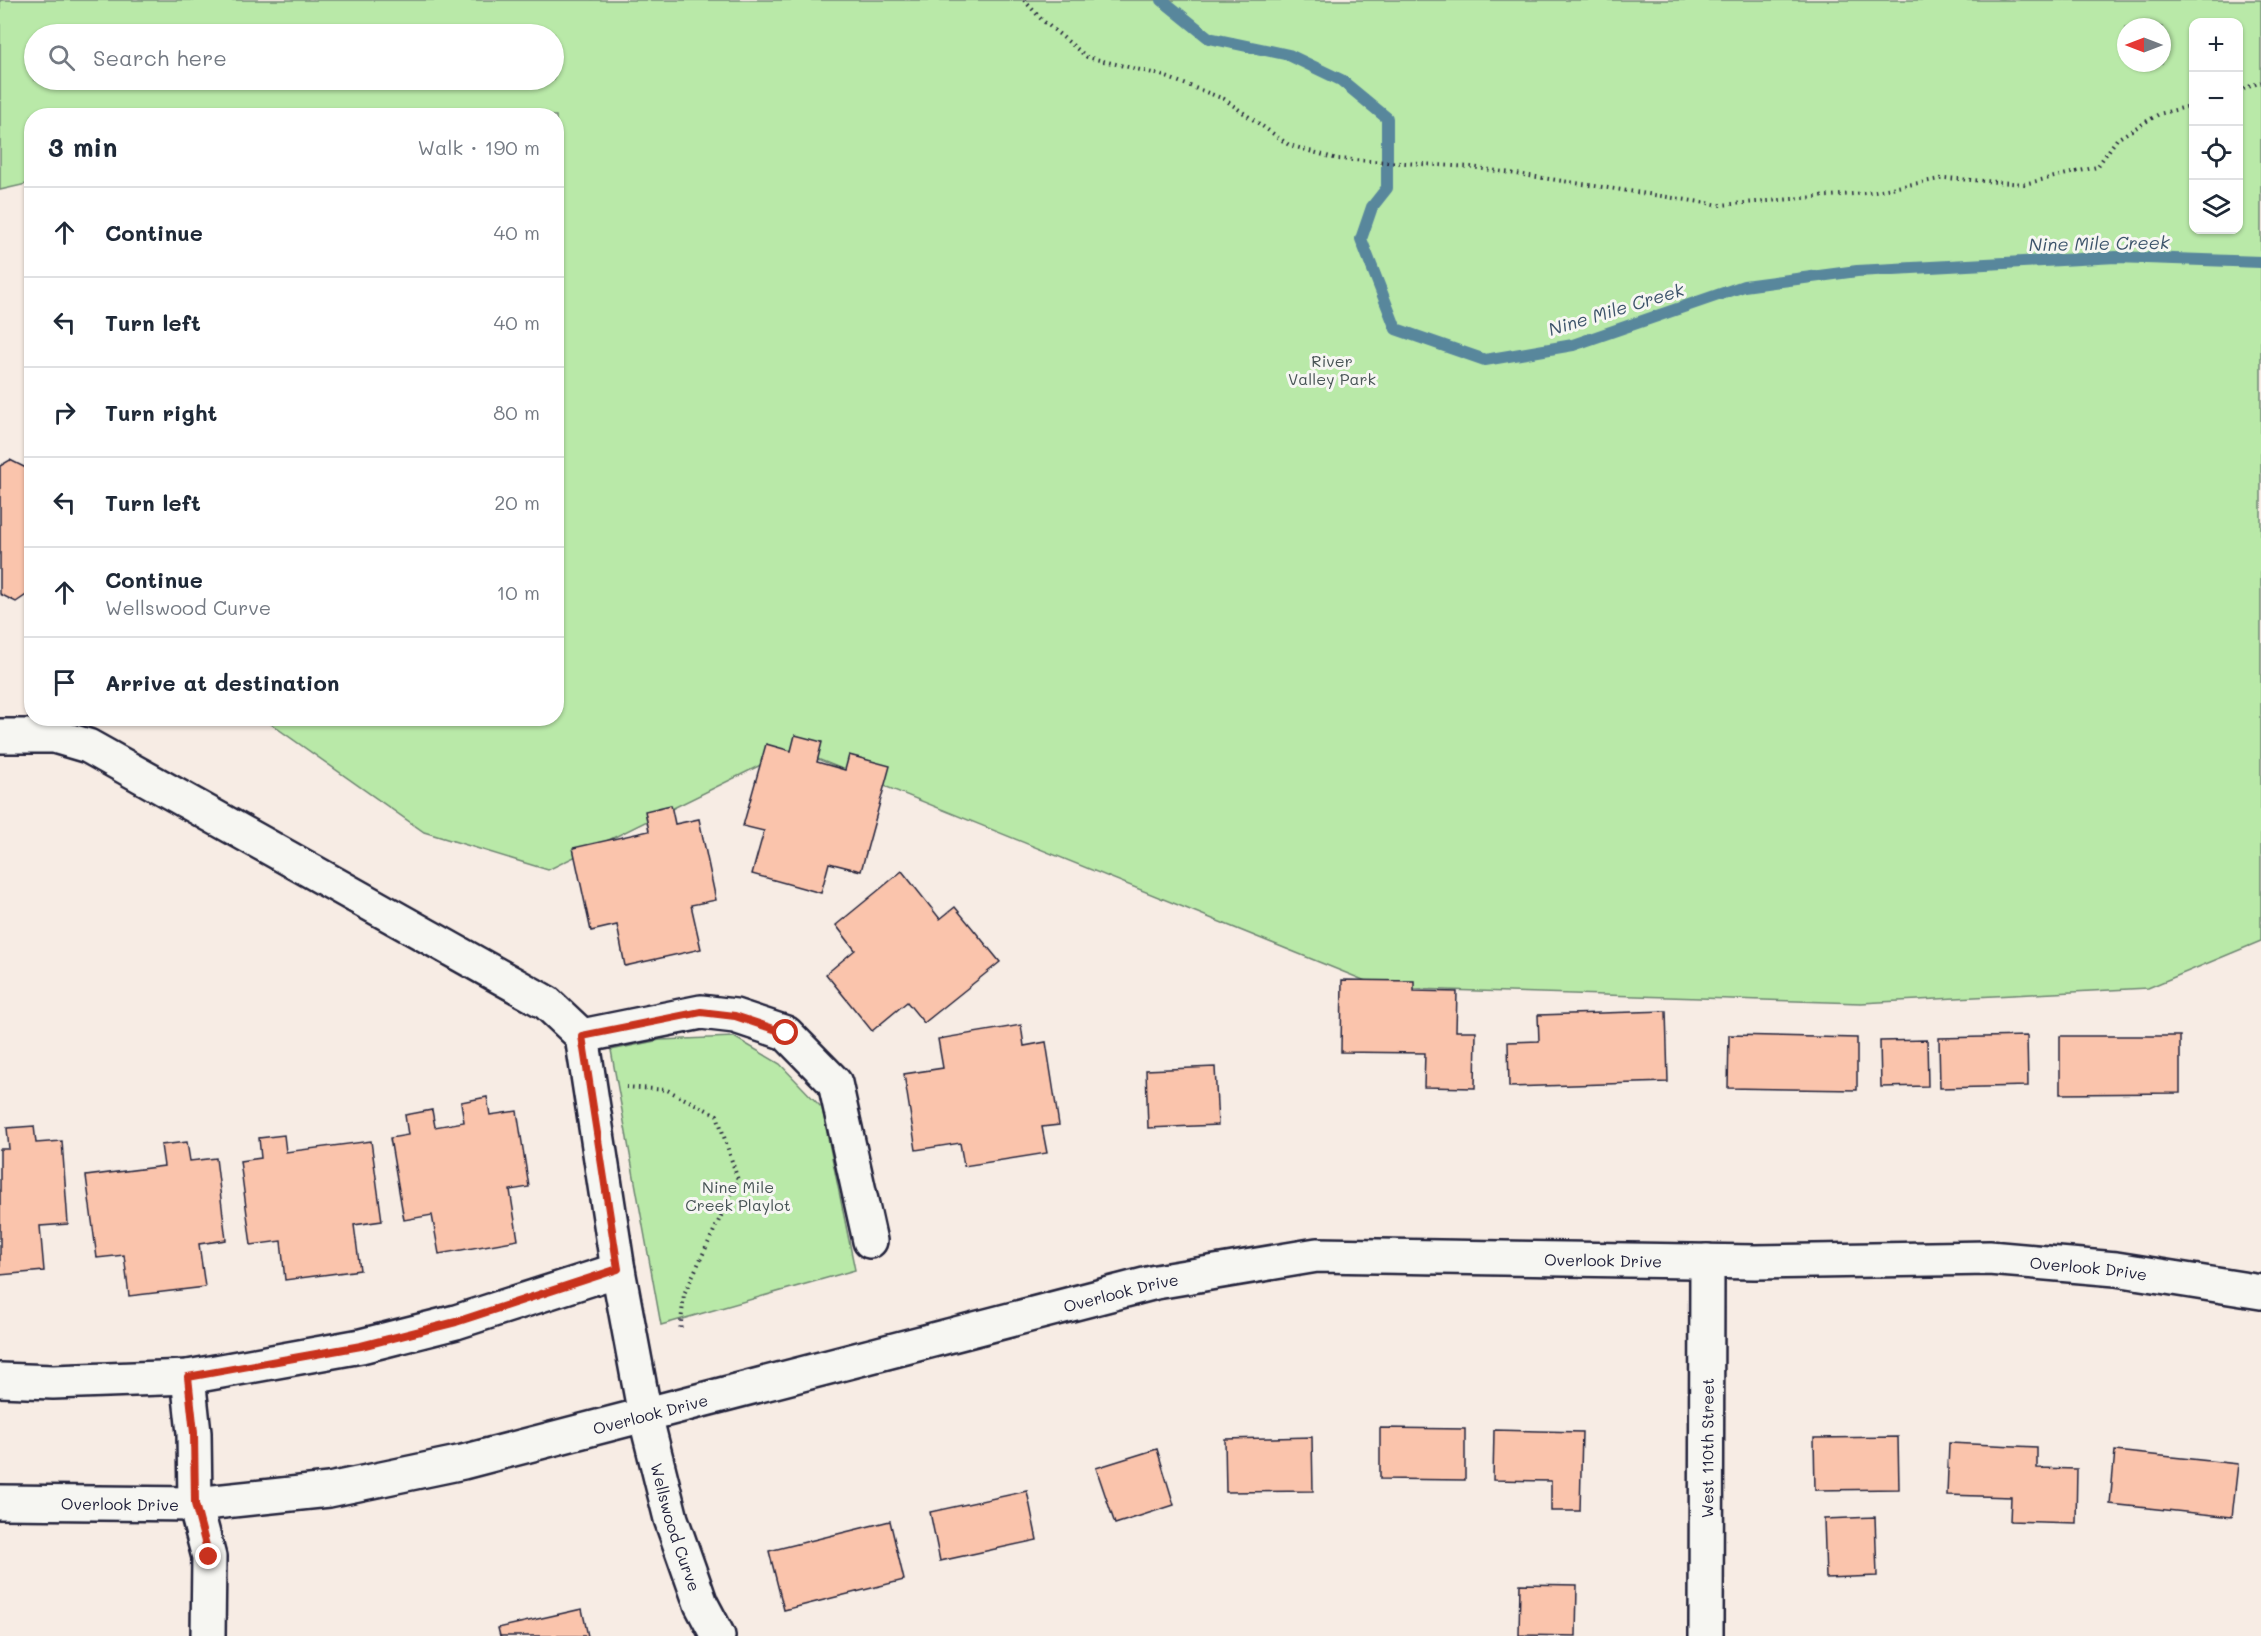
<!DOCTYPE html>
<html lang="en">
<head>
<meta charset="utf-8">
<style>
  body { margin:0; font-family:Mali,sans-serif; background:#f2f2f3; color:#1f2937 }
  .controls { position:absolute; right:18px; top:18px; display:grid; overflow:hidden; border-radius:12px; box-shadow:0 2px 4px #0004 }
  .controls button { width:54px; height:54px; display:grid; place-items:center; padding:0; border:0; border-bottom:2px solid #e0e1e3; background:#fff; color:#1f2937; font:30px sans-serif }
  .compass { position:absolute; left:2117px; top:18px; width:54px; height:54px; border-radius:50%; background:#fff; box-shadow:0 2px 4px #0004; rotate:270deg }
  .stop { position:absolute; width:18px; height:18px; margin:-14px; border:4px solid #c8321e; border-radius:50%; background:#fff }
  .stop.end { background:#c8321e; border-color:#fff; box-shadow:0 2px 6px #0008 }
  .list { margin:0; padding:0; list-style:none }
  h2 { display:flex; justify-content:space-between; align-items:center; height:78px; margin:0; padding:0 24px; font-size:26px }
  h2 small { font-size:20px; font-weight:400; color:#747a83 }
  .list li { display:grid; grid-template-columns:39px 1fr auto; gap:18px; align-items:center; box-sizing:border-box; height:90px; padding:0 24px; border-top:2px solid #e0e1e3 }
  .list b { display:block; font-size:22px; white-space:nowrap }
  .list p { margin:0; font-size:20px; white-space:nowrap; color:#747a83 }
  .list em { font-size:20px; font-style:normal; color:#747a83 }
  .icon { flex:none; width:33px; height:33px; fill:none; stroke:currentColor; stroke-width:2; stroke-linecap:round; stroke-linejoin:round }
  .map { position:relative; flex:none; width:2261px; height:1636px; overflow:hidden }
  .search { position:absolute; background:#fff; box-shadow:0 2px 4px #0004; left:24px; top:24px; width:540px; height:66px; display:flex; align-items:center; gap:15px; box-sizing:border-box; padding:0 21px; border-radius:33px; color:#747a83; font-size:22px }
  .panel { position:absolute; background:#fff; box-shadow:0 2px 4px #0004; left:24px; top:108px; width:540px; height:618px; border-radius:24px }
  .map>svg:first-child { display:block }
  .green { fill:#b9e9a8; stroke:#6e8672; stroke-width:1.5; fill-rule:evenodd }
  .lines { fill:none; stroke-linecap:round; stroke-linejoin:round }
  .stream { stroke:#59879c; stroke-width:12 }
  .building { fill:#fac4ac; stroke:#22223b; stroke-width:1.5 }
  .minor-casing { stroke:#22223b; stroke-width:38 }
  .path { stroke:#22223b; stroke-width:4; stroke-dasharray:1.5 4.5; stroke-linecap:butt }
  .minor { stroke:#f6f6f2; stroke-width:33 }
  .route { stroke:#c8321e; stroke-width:8 }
  .labels { text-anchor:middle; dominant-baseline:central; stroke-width:6; stroke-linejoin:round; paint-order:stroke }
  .park-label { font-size:16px; fill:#485456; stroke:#f6f6f2 }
  .street-label { font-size:16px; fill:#22223b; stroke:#f6f6f2 }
  .water-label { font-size:18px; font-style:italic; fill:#3d546b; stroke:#f6f6f2 }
</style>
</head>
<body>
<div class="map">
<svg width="2261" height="1636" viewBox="0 0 2261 1636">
  <rect width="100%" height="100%" fill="#f7ece4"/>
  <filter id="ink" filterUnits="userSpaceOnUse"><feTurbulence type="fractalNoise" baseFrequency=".0167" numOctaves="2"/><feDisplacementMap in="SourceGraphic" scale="12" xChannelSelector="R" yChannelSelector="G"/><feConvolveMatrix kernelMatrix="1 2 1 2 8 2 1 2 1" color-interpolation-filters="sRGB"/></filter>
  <g filter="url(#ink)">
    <g class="green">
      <path d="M0,0H2261V941L2148,988L1861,1003L1383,988L793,749L548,870L424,832L264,719L556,718V116H32L31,183L0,190ZM2194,22H2238V230H2194ZM2126,27H2162V63H2126ZM34,34H554V80H34Z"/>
      <polygon points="734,1037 780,1064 822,1108 855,1270 661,1325 611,1050 660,1040"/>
    </g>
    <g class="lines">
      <polyline class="stream" points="1162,0 1209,38 1289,55 1341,80 1387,118 1387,188 1372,207 1361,239 1396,329 1485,360 1573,345 1744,286 1857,271 2116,257 2261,262"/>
    </g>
    <g class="building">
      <polygon points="10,460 32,471 32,591 16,602 0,594 0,466"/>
      <polygon points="795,735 822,742 817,762 845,770 849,755 890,766 861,871 829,863 821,893 752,874 764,831 743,826 766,744 791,751"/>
      <polygon points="671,805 675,824 699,819 716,900 691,905 701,949 625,966 617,925 591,931 573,848 649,831 645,811"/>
      <polygon points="902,871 940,919 955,907 1000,962 924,1023 907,1002 872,1031 826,974 855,950 836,925"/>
      <polygon points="1342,980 1414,981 1414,991 1457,992 1456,1031 1476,1031 1475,1088 1424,1087 1425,1053 1341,1052"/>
      <polygon points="1666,1011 1668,1082 1509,1087 1508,1042 1539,1041 1538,1015"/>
      <polygon points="1021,1025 1024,1046 1046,1042 1059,1125 1042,1127 1047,1153 964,1166 960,1143 916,1150 904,1074 943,1068 938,1039"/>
      <polygon points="1729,1035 1857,1038 1857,1090 1728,1088"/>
      <polygon points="2027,1036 2028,1086 1940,1088 1939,1038"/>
      <polygon points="2060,1036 2180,1036 2180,1093 2060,1094"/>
      <polygon points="1927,1040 1928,1086 1881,1087 1880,1041"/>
      <polygon points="1215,1067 1218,1125 1148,1128 1146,1070"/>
      <polygon points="487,1097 490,1115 517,1111 529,1187 510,1190 518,1240 439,1254 432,1215 404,1220 390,1138 408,1135 405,1115 432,1110 435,1127 464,1122 461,1102"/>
      <polygon points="34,1126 36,1143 62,1141 68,1224 40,1226 44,1271 0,1275 0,1149 9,1149 7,1128"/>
      <polygon points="284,1135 286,1152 371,1141 382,1221 354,1225 360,1270 285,1280 281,1241 251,1245 240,1161 261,1158 259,1138"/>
      <polygon points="187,1142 190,1161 216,1158 226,1240 199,1244 205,1287 129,1296 124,1255 97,1258 86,1176 164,1166 161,1145"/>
      <polygon points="1380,1428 1465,1429 1465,1480 1380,1479"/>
      <polygon points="1494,1430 1582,1432 1580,1511 1551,1511 1551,1481 1493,1480"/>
      <polygon points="1312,1437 1313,1491 1226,1492 1225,1439"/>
      <polygon points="1898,1437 1899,1489 1815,1490 1814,1438"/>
      <polygon points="1949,1443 2037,1447 2037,1468 2077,1469 2076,1523 2010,1521 2011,1497 1947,1495"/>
      <polygon points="1157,1449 1174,1505 1115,1524 1096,1468"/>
      <polygon points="2115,1451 2238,1464 2232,1517 2110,1504"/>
      <polygon points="1027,1491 1037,1540 940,1561 930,1512"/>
      <polygon points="1875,1517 1877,1576 1826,1578 1824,1519"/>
      <polygon points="890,1521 904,1580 784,1610 769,1551"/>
      <polygon points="1520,1584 1577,1585 1576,1636 1519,1635"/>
      <polygon points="582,1609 588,1636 500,1636 498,1628"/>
    </g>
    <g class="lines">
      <defs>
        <g id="minor">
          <path id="s1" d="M0,736H54L88,746L547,1003L582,1036L618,1270L645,1415L671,1519L701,1604L718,1636"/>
          <polyline points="582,1036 701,1012 735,1016 786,1033 835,1083 870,1241"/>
          <polyline points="188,1377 194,1433 195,1504 209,1557 208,1636"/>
          <polyline points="0,1380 53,1382 188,1377 361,1346 456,1322 618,1270"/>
          <path id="s2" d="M0,1502L195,1504L329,1490L463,1462L1156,1282L1317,1255L1755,1262L1989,1258L2116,1269L2261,1292"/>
          <path id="s3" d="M1706,1636L1707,1261"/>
        </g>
      </defs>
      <use href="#minor" class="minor-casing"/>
      <g class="path">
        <polyline points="1024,0 1042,20 1087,57 1161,75 1224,99 1289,145 1337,159 1471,167 1720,205 1865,193 1945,178 2024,184 2097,167 2117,139 2159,114 2194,105"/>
        <polyline points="2238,91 2261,82"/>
        <polyline points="626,1087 667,1090 717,1115 738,1180 684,1294 680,1332"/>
      </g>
      <use href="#minor" class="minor"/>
    </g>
  </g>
  <g class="lines" filter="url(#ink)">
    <polyline class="route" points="209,1557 195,1504 194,1433 188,1377 361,1346 456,1322 618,1269 582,1036 701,1012 735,1016 786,1033"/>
  </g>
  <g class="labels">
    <g class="park-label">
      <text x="1332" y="360">River<tspan x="1332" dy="18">Valley Park</tspan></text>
      <text x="738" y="1186">Nine Mile<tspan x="738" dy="18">Creek Playlot</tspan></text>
    </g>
    <g class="street-label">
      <text stroke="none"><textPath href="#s2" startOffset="1632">Overlook Drive</textPath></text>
      <text stroke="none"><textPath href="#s2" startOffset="2118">Overlook Drive</textPath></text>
      <text stroke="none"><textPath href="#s2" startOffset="1146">Overlook Drive</textPath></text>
      <text stroke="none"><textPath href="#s2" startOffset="660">Overlook Drive</textPath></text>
      <text stroke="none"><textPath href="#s3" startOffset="188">West 110th Street</textPath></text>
      <text stroke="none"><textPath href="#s2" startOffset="120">Overlook Drive</textPath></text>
      <text stroke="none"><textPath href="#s1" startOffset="1164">Wellswood Curve</textPath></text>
    </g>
    <g class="water-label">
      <text transform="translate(2099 243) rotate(-1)">Nine Mile Creek</text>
      <text transform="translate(1616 309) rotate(-17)">Nine Mile Creek</text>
    </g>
  </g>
</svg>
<div class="controls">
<button>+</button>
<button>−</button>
<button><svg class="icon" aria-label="locate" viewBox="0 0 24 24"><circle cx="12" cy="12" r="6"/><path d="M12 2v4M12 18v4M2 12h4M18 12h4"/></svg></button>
<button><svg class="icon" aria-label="layers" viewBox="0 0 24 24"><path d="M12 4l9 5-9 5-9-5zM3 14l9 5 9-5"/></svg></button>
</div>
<svg class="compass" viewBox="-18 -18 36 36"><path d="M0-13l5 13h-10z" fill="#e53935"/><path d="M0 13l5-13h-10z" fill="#747a83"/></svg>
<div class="stop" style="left:786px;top:1033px"></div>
<div class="stop end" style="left:209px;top:1557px"></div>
<div class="search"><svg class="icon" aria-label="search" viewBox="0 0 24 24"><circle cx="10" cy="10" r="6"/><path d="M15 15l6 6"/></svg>Search here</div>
<section class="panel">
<h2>3 min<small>Walk · 190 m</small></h2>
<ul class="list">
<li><svg class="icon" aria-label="ahead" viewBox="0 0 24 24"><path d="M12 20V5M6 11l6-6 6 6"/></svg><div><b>Continue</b></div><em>40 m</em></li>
<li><svg class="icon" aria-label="left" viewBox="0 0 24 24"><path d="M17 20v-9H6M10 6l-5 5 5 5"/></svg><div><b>Turn left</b></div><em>40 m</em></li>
<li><svg class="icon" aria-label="right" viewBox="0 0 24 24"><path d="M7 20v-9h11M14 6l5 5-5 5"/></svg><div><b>Turn right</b></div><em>80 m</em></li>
<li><svg class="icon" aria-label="left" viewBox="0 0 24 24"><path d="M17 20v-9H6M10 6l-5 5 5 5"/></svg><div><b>Turn left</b></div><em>20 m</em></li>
<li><svg class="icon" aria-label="ahead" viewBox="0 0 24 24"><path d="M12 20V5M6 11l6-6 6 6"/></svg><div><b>Continue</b><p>Wellswood Curve</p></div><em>10 m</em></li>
<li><svg class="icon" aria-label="arrive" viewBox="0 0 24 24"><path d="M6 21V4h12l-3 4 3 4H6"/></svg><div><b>Arrive at destination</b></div></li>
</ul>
</section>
</div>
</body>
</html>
